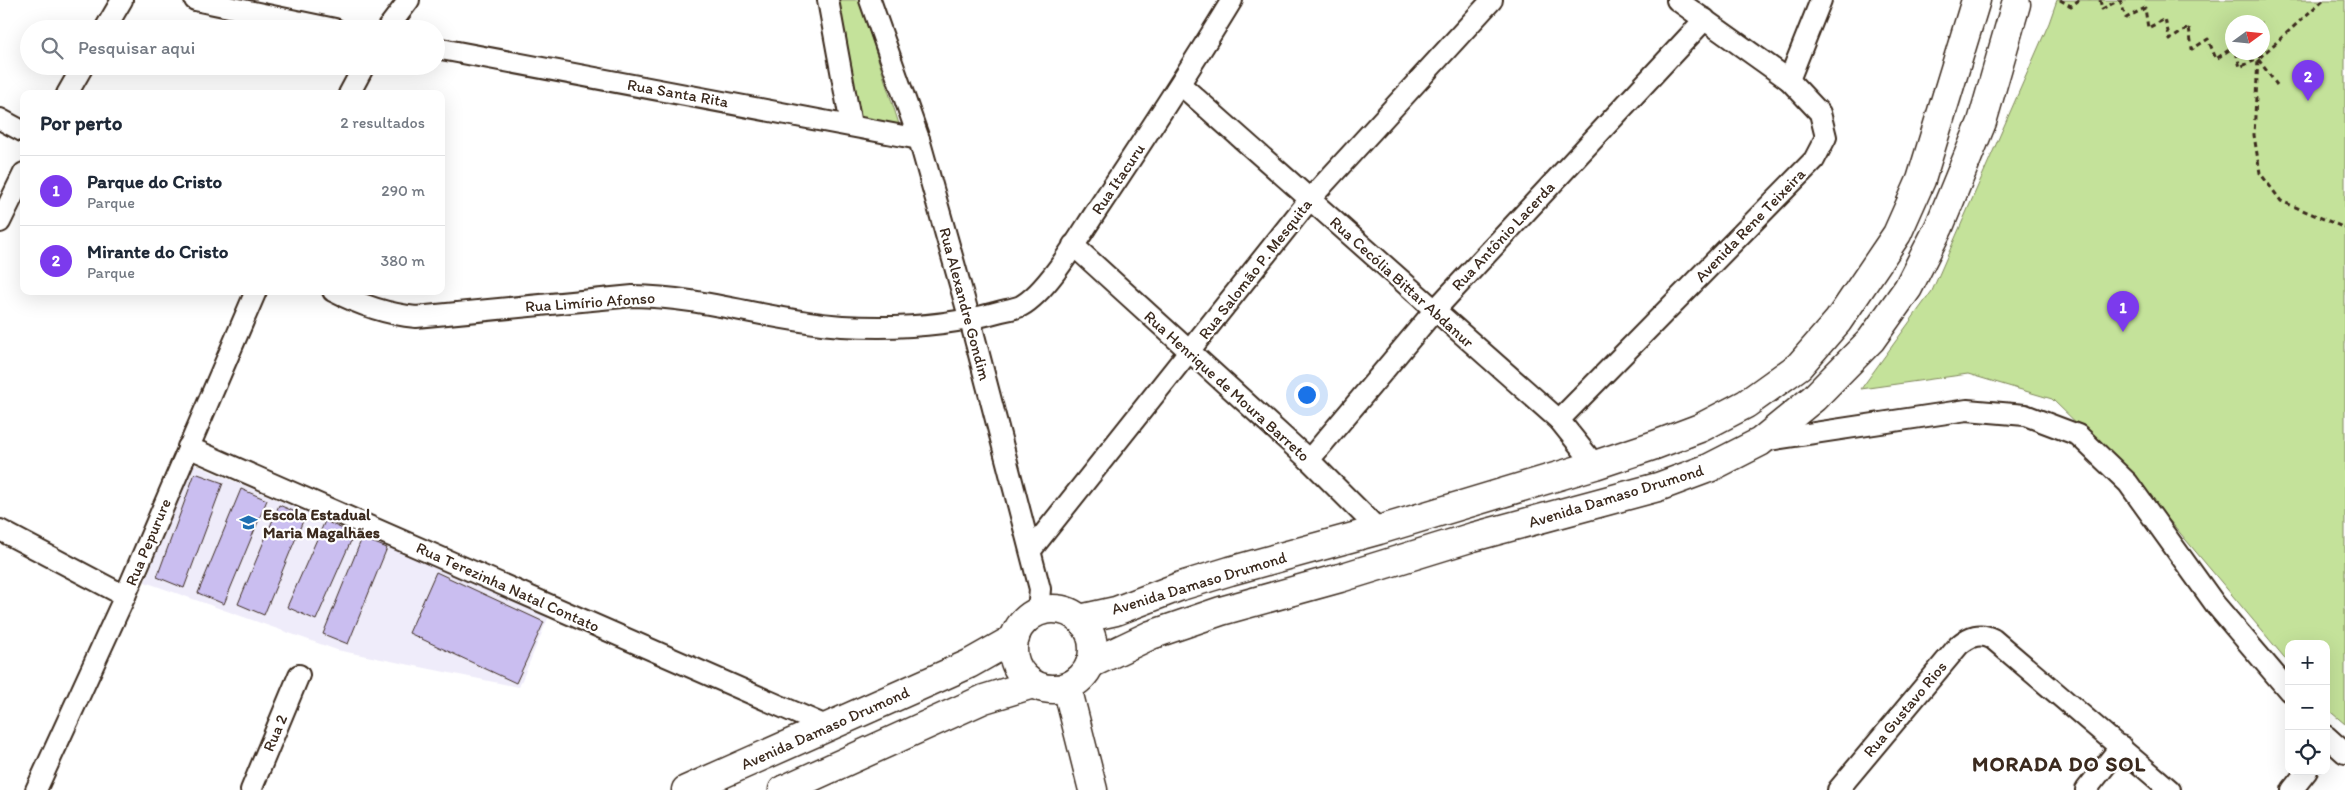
<!DOCTYPE html>
<html lang="pt">
<head>
<meta charset="utf-8">
<style>
  body { margin:0; font-family:Itim,sans-serif; background:#f2f2f3; color:#1f2937 }
  .controls { position:absolute; right:15px; bottom:15px; display:grid; overflow:hidden; border-radius:10px; box-shadow:0 5px 20px #0002 }
  .controls button { width:45px; height:45px; display:grid; place-items:center; padding:0; border:0; border-bottom:1px solid #e0e1e3; background:#fff; color:#1f2937; font:25px sans-serif }
  .compass { position:absolute; left:2225px; top:15px; width:45px; height:45px; border-radius:50%; background:#fff; box-shadow:0 5px 20px #0002; rotate:75deg }
  .you { position:absolute; left:1306px; top:394px; width:18px; height:18px; margin:-12px; border:4px solid #fff; border-radius:50%; background:#1a73e8; box-shadow:0 0 0 8px #1a73e833 }
  .badge { display:grid; place-items:center; width:32px; height:32px; border-radius:50%; background:#7c3aed; color:#fff; font-size:16px; font-weight:700 }
  .pin { position:absolute; translate:-50% -41px; filter:drop-shadow(0 1px 2px #0008) }
  .pin::after { content:''; position:absolute; top:26px; width:18px; height:15px; background:inherit; clip-path:polygon(0 0,100% 0,50% 100%) }
  .list { margin:0; padding:0; list-style:none }
  h2 { display:flex; justify-content:space-between; align-items:center; height:65px; margin:0; padding:0 20px; font-size:21px }
  h2 small { font-size:16px; font-weight:400; color:#747a83 }
  .list li { display:grid; grid-template-columns:32px 1fr auto; gap:15px; align-items:center; box-sizing:border-box; height:70px; padding:0 20px; border-top:1px solid #e0e1e3 }
  .list b { display:block; font-size:19px; white-space:nowrap }
  .list p { margin:0; font-size:16px; white-space:nowrap; color:#747a83 }
  .list em { font-size:16px; font-style:normal; color:#747a83 }
  .icon { flex:none; width:28px; height:28px; fill:none; stroke:currentColor; stroke-width:2; stroke-linecap:round; stroke-linejoin:round }
  .map { position:relative; flex:none; width:2345px; height:790px; overflow:hidden }
  .search { position:absolute; background:#fff; box-shadow:0 5px 20px #0002; left:20px; top:20px; width:425px; height:55px; display:flex; align-items:center; gap:12px; box-sizing:border-box; padding:0 18px; border-radius:28px; color:#747a83; font-size:19px }
  .panel { position:absolute; background:#fff; box-shadow:0 5px 20px #0002; left:20px; top:90px; width:425px; height:205px; border-radius:10px }
  .map>svg:first-child { display:block }
  .built { fill:#efecfa }
  .green { fill:#c4e29a; stroke:#80865c; fill-rule:evenodd }
  .building { fill:#cabef0; stroke:#3b2a1e }
  .lines { fill:none; stroke-linecap:round; stroke-linejoin:round }
  .street-casing { stroke:#3b2a1e; stroke-width:24 }
  .secondary-casing { stroke:#3b2a1e; stroke-width:31 }
  .primary-casing { stroke:#3b2a1e; stroke-width:31 }
  .highway-casing { stroke:#3b2a1e; stroke-width:31 }
  .path { stroke:#3b2a1e; stroke-width:3; stroke-dasharray:5 4; stroke-linecap:butt }
  .street { stroke:#fff; stroke-width:20 }
  .secondary { stroke:#fff; stroke-width:28 }
  .primary { stroke:#fff; stroke-width:28 }
  .highway { stroke:#fff; stroke-width:28 }
  .labels { text-anchor:middle; dominant-baseline:central; stroke-width:4.5; stroke-linejoin:round; paint-order:stroke }
  .street-label { font-size:16px; fill:#3b2a1e; stroke:#fff }
  .poi-label { font-size:16px; font-weight:bold; fill:#3b2a1e; stroke:#fff; text-anchor:start }
  .district-label { font-size:21px; font-weight:bold; letter-spacing:1px; fill:#3b2a1e; stroke:#fff }
</style>
</head>
<body>
<div class="map">
<svg width="2345" height="790" viewBox="0 0 2345 790">
  <rect width="100%" height="100%" fill="#fff"/>
  <filter id="ink" filterUnits="userSpaceOnUse"><feTurbulence type="fractalNoise" baseFrequency=".02" numOctaves="2"/><feDisplacementMap in="SourceGraphic" scale="10" xChannelSelector="R" yChannelSelector="G"/><feConvolveMatrix kernelMatrix="1 2 1 2 8 2 1 2 1" color-interpolation-filters="sRGB"/></filter>
  <g filter="url(#ink)">
    <polygon class="built" points="191,463 549,616 519,687 337,650 145,582"/>
    <g class="green">
      <polygon points="835,0 859,0 899,124 858,118"/>
      <path d="M2057,0H2345V724L2326,708V644H2289V663L2139,484L2052,399L1968,374L1861,389L1932,291L2049,23ZM2232,22H2262V52H2232Z"/>
    </g>
    <g class="building">
      <polygon points="195,473 223,483 184,588 157,577"/>
      <polygon points="241,489 267,500 224,604 198,593"/>
      <polygon points="279,505 305,516 264,615 238,604"/>
      <polygon points="325,521 354,534 316,620 287,607"/>
      <polygon points="362,538 387,548 348,644 323,634"/>
      <polygon points="436,572 544,622 516,683 409,633"/>
    </g>
    <g class="lines">
      <defs>
        <g id="street">
          <polyline points="195,0 335,29"/>
          <polyline points="828,0 851,125"/>
          <polyline points="870,0 919,139 970,320 1040,589 1038,612"/>
          <polyline points="105,29 122,0"/>
          <polyline points="387,29 409,0"/>
          <polyline points="436,48 919,139"/>
          <polyline points="1789,80 1821,0"/>
          <polyline points="1181,85 1559,420 1595,465"/>
          <polyline points="67,94 83,66"/>
          <polyline points="349,94 364,66"/>
          <polyline points="0,119 24,132"/>
          <polyline points="0,222 24,173"/>
          <polyline points="1073,245 1309,460 1379,530"/>
          <path d="M333,291C360,305 386,314 416,317L633,296C706,297 771,321 842,326C894,329 949,326 998,312C1005,310 1014,309 1021,306C1048,291 1079,237 1097,210C1143,141 1189,71 1232,0"/>
          <polyline points="1559,420 1814,160 1826,137 1820,113 1789,80 1677,0"/>
          <polyline points="1762,441 1967,410 2025,415 2078,435 2128,483 2215,604 2289,691"/>
          <polyline points="188,447 828,727"/>
          <polyline points="1309,460 1434,311 1705,19"/>
          <polyline points="0,530 125,596"/>
          <polyline points="1031,550 1310,199 1492,0"/>
          <polyline points="2326,736 2345,753"/>
          <polyline points="36,790 125,596 256,291"/>
          <polyline points="251,790 299,675"/>
          <path d="M1838,790L1959,645C1970,636 1980,632 1993,639L2170,790"/>
          <polyline points="2086,790 2121,746"/>
          <polyline points="2292,790 2307,771"/>
        </g>
        <polyline id="secondary" points="1067,687 1093,790"/>
        <g id="primary">
          <circle cx="1053" cy="649" r="40"/>
          <polyline points="1080,619 1116,611 1181,586 1230,571 1379,530 1595,465 1655,445 1700,428 1746,404 1799,366 1838,321 1897,234 1921,180 1976,0"/>
          <polyline points="1090,664 1151,635 1221,611 1340,578 1473,537 1658,487 1709,468 1760,442 1814,398 1871,340 1908,288 1939,227 1982,122 2016,4"/>
          <polyline points="686,790 969,664 1015,638"/>
          <polyline points="783,790 984,699 1033,684"/>
        </g>
        <polyline id="highway" points="784,790 785,789"/>
      </defs>
      <use href="#street" class="street-casing"/>
      <use href="#secondary" class="secondary-casing"/>
      <use href="#primary" class="primary-casing"/>
      <use href="#highway" class="highway-casing"/>
      <g class="path">
        <polyline points="2060,0 2071,6 2079,0"/>
        <polyline points="2100,0 2102,9 2119,0"/>
        <polyline points="2120,0 2126,18 2145,8 2148,28 2165,19 2170,40 2189,27 2192,49 2208,39 2216,59 2232,48"/>
        <polyline points="2323,0 2258,59 2254,135 2260,173 2281,201 2345,228"/>
        <polyline points="2236,52 2240,67 2258,59 2277,85"/>
      </g>
      <use href="#street" class="street"/>
      <use href="#secondary" class="secondary"/>
      <use href="#primary" class="primary"/>
      <use href="#highway" class="highway"/>
    </g>
  </g>
  <defs>
    <symbol id="school-bare" viewBox="-9 -9 18 18"><path d="M0-5L7-2L0 1L-7-2ZM-4 1L0 2.5L4 1V4Q0 6-4 4Z" fill="#1f6fb2" stroke="#fff" stroke-width="2.5" paint-order="stroke"/></symbol>
  </defs>
  <g fill-rule="evenodd">
    <use href="#school-bare" x="236" y="510" width="25" height="25"/>
  </g>
  <g class="labels">
    <g class="street-label">
      <text transform="translate(678 93) rotate(10)">Rua Santa Rita</text>
      <text transform="translate(1118 179) rotate(-56)">Rua Itacuru</text>
      <text transform="translate(1750 225) rotate(-46)">Avenida Rene Teixeira</text>
      <text transform="translate(1503 236) rotate(-47)">Rua Antônio Lacerda</text>
      <text transform="translate(1255 269) rotate(-52)">Rua Salomão P. Mesquita</text>
      <text transform="translate(1402 282) rotate(42)">Rua Cecólia Bittar Abdanur</text>
      <text transform="translate(590 302) rotate(-4)">Rua Limírio Afonso</text>
      <text transform="translate(965 304) rotate(75)">Rua Alexandre Gondim</text>
      <text transform="translate(1227 386) rotate(42)">Rua Henrique de Moura Barreto</text>
      <text transform="translate(1616 496) rotate(-17)">Avenida Damaso Drumond</text>
      <text transform="translate(148 542) rotate(-67)">Rua Pepurure</text>
      <text transform="translate(1199 583) rotate(-17)">Avenida Damaso Drumond</text>
      <text transform="translate(508 587) rotate(24)">Rua Terezinha Natal Contato</text>
      <text transform="translate(1905 709) rotate(-50)">Rua Gustavo Rios</text>
      <text transform="translate(825 728) rotate(-24)">Avenida Damaso Drumond</text>
      <text transform="translate(275 733) rotate(-67)">Rua 2</text>
    </g>
    <g class="poi-label">
      <text x="263" y="514">Escola Estadual<tspan x="263" dy="18">Maria Magalhães</tspan></text>
    </g>
    <g class="district-label">
      <text x="2059" y="763">MORADA DO SOL</text>
    </g>
  </g>
</svg>
<div class="controls">
<button>+</button>
<button>−</button>
<button><svg class="icon" aria-label="locate" viewBox="0 0 24 24"><circle cx="12" cy="12" r="6"/><path d="M12 2v4M12 18v4M2 12h4M18 12h4"/></svg></button>
</div>
<svg class="compass" viewBox="-18 -18 36 36"><path d="M0-13l5 13h-10z" fill="#e53935"/><path d="M0 13l5-13h-10z" fill="#747a83"/></svg>
<div class="you"></div>
<div class="pin badge" style="left:2123px;top:332px">1</div>
<div class="pin badge" style="left:2308px;top:101px">2</div>
<div class="search"><svg class="icon" aria-label="search" viewBox="0 0 24 24"><circle cx="10" cy="10" r="6"/><path d="M15 15l6 6"/></svg>Pesquisar aqui</div>
<section class="panel">
<h2>Por perto<small>2 resultados</small></h2>
<ul class="list">
<li><span class="badge">1</span><div><b>Parque do Cristo</b><p>Parque</p></div><em>290 m</em></li>
<li><span class="badge">2</span><div><b>Mirante do Cristo</b><p>Parque</p></div><em>380 m</em></li>
</ul>
</section>
</div>
</body>
</html>
